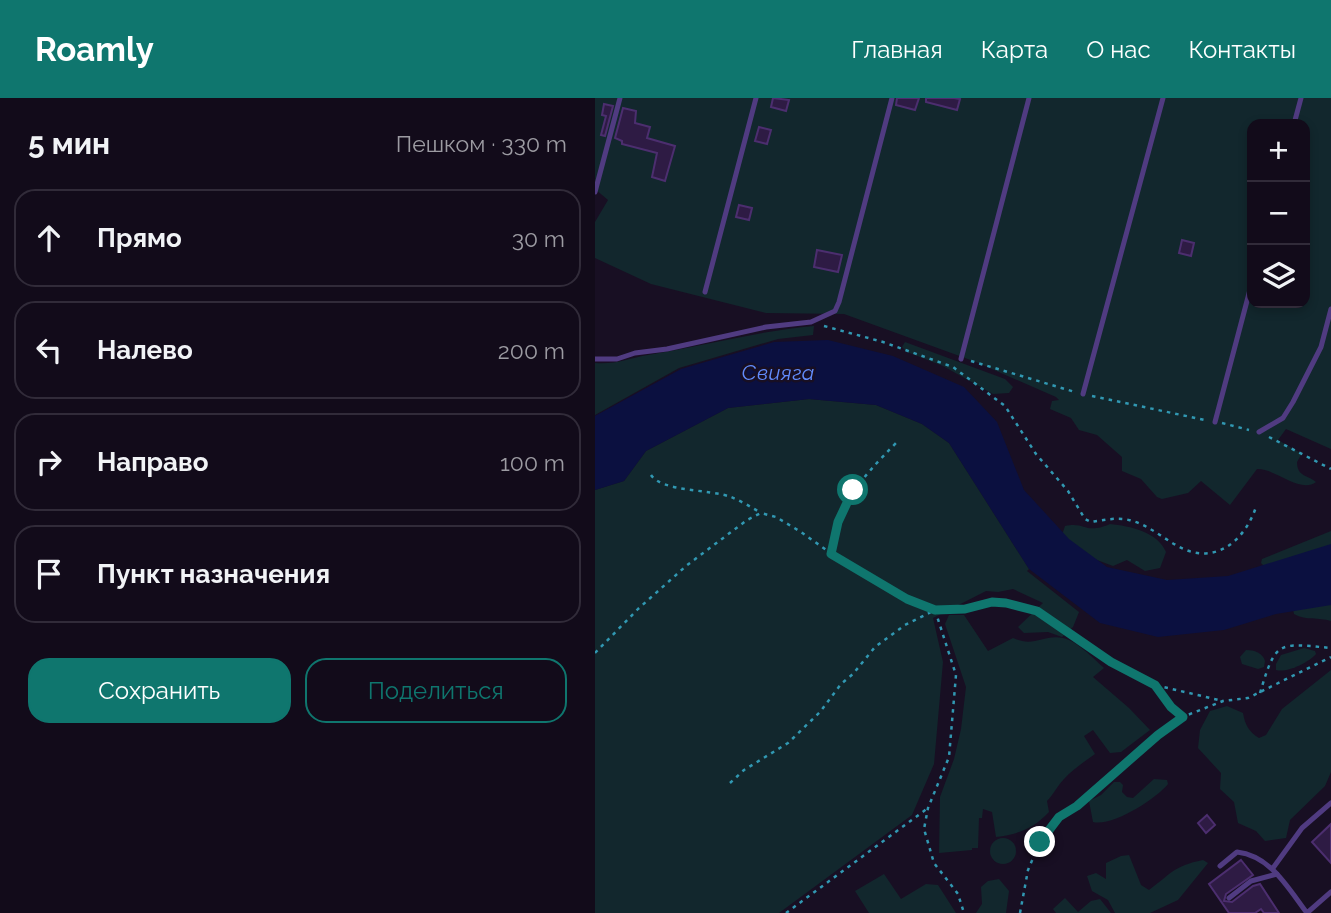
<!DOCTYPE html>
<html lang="ru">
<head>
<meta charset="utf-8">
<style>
  body { margin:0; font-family:Raleway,sans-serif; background:#1b1423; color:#f1f3f6 }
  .controls { position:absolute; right:21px; top:21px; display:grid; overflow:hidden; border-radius:14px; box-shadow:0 4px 10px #0003 }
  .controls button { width:63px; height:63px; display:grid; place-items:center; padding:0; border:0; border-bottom:2px solid #312b39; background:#120b1a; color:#f1f3f6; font:35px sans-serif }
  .stop { position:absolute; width:21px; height:21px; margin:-16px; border:5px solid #0f766e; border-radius:50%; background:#fff }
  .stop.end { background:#0f766e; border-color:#fff; box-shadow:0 2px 7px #0008 }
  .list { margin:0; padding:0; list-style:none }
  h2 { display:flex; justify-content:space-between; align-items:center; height:91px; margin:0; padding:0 28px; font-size:30px }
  h2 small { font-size:23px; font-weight:400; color:#9c9ba2 }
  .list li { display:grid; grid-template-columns:46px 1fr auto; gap:21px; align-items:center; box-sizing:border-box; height:98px; margin:0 14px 14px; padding:0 14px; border:2px solid #312b39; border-radius:21px }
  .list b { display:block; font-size:26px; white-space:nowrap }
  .list em { font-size:23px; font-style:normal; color:#9c9ba2 }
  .actions { display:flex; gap:14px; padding:21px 28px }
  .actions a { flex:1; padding:16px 0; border:2px solid #0f766e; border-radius:21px; text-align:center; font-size:24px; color:#0f766e }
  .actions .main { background:#0f766e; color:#fff }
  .icon { flex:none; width:38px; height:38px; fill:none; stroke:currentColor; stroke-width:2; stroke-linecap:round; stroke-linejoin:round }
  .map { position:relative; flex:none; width:736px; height:815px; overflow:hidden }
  header { display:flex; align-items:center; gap:42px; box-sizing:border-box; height:98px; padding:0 35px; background:#0f766e; color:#fff }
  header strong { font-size:33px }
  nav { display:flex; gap:38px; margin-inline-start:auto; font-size:24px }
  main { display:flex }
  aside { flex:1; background:#120b1a }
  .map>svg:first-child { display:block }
  .green { fill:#12272d; fill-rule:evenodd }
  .water { fill:#0b1040 }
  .building { fill:#2e1b44; stroke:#4c2e6f; stroke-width:2 }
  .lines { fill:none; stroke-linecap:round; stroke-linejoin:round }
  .path { stroke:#3198b2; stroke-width:2.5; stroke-dasharray:3.5 5; stroke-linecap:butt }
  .lane { stroke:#503b81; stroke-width:5 }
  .route { stroke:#0f766e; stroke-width:9 }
  .labels { text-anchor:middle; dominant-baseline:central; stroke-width:5; stroke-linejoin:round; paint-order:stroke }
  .water-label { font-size:21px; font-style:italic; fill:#628cfc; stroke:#180f23 }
</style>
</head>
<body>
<header>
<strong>Roamly</strong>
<nav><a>Главная</a><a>Карта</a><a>О нас</a><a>Контакты</a></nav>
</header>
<main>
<aside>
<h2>5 мин<small>Пешком · 330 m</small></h2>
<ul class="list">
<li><svg class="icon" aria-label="ahead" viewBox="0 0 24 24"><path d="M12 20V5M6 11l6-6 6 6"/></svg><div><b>Прямо</b></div><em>30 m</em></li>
<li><svg class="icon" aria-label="left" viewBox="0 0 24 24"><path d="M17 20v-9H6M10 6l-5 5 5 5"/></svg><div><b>Налево</b></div><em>200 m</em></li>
<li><svg class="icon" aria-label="right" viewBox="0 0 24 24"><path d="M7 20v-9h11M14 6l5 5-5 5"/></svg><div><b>Направо</b></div><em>100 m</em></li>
<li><svg class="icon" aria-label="arrive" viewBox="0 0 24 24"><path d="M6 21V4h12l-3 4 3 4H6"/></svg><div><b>Пункт назначения</b></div></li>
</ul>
<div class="actions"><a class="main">Сохранить</a><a>Поделиться</a></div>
</aside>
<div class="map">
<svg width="736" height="815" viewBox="0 0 736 815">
  <rect width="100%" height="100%" fill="#180f23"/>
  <g class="green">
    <path d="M0,0H736V351L691,331L683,342L704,354L706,357L702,364C702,379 713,377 721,384C705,396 680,370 662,371L635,407L606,383L593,395L567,401L562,399L546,381L527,373V359L502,337L484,332L476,320L455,311L457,303L464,302L461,299L381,264L249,216L171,215L56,186L0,160V124L13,102L0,91ZM657,26H710V205H657Z"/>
    <path d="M219,228L218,237L183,241L84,270L0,317V265C19,267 35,260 53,257C109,248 163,233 219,228Z"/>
    <polygon points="310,244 410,281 418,289 414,295 398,296 348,268 312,254 307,249"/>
    <polygon points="214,301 281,307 327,326 354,345 434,471 432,473 484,514 478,529 467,539 453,534 429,535 423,529 448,505 418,491 403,494 391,493 338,520 348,564 339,666 317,717 184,815 0,815 0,392 29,383 51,353 133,310"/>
    <path d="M515,426C535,428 563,434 571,454L565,470L550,473L532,462L518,468L494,459L467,437L470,428C490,423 490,437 515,426Z"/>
    <polygon points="736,433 736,451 672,471 666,465 667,461"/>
    <path d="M736,503V523C723,519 712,523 699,516L698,511Z"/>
    <path d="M354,517H369L393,553L418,540C439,550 448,536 468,540C482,543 498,560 509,570L498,579L534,610L555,632L526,654L515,655L498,632L489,638L500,656C489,664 478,671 469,681C462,688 459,696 452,703L454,714C438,731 424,736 401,739L397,714L388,711L387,720H384L383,750H377V752L344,755L345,699L359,661L366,631L371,589L350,526Z"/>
    <path d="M709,550L720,553L721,556C713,565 692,575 681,572V566L686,557Z"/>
    <path d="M651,552C659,552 668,555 670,563L669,569L663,571L647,566L645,559Z"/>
    <path d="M736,572V674L730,688L695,722L691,740L670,743L661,733L643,725L639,704L625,691L626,675L603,650L605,632L615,613L632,608L648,615C650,627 654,634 664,640L671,637L687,611Z"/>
    <path d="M559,681L572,682L573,686C561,701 517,729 498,724L494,703L506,697L519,684H525L528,687L527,694L532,699L538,700Z"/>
    <circle cx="408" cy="753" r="13"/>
    <path d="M534,757L546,787L554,792C576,776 578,768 608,762L613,765L583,802L555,815H520L513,802L497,793L492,778L501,775L511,781V765L526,758Z"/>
    <polygon points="289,776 306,801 331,786 343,787 361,815 274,815 260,793"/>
    <polygon points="404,781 414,793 411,815 381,815 387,806 386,789 393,783"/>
    <polygon points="470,800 483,814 496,803 505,801 516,815 461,815 458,811"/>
  </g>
  <polygon class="water" points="233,242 298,258 369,289 402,324 429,392 474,441 512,469 572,482 633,478 736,446 736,507 681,516 629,532 563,539 505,525 434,471 354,345 327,326 281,307 214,301 133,310 51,353 29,383 0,392 0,318 86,271 179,244"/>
  <g class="building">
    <polygon points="178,0 194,2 191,13 176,9"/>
    <polygon points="302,0 324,0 320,12 301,7"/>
    <polygon points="331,0 359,0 365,1 362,12 331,4"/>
    <polygon points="9,6 18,8 10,38 6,37 11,18 7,17"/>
    <polygon points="28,10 41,13 40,25 55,29 52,40 80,48 70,83 57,79 62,55 27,46 27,43 20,40"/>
    <polygon points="164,29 176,32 172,46 160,43"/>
    <polygon points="144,107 157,110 154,122 141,119"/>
    <polygon points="587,142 599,145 596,158 584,155"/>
    <polygon points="222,152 247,157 243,174 219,169"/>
    <polygon points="612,717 620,727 611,735 603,725"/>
    <polygon points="736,726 736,765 717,744"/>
    <polygon points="646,762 658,777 631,796 629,803 637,804 658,788 665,786 684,815 669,815 666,811 660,815 634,815 614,786"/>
  </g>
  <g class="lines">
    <g class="path">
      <path d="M229,228L288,244L358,269L410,308L441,356L473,393L490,421L496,424C509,422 522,419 534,422C557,427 575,448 597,454C629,462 652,436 661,409"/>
      <polyline points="376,263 480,294"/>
      <polyline points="497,298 610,322"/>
      <polyline points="627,325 654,332"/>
      <polyline points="674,339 736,371"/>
      <path d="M56,377C67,394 115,391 136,399C146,403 156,409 166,415"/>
      <path d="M236,456C248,400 263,384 302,344"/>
      <polyline points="0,555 43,511 91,468 152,422 166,415 181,419 206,434 255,469 312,501 340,512 370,511 397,504 411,505 442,513 516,563 560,587 628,603"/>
      <polyline points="561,587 576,609 588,619"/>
      <path d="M665,595C681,542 682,545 736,550"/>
      <polyline points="135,685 149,672 193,645 225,614 246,586 258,576 280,549 310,527 340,512 361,577 354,659 333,710 329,731 339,765 363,796 369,815"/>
      <polyline points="191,815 333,710"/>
      <polyline points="425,815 433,772 445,744 464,718 483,708 563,637 590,618 628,603 653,600 736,559"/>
    </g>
    <g class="lane">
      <polyline points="699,26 706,0"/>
      <polyline points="0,94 25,0"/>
      <polyline points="110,194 161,0"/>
      <polyline points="0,261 22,261 40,255 72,251 171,229 216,224 240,213 244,204 297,0"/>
      <polyline points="366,261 434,0"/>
      <polyline points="488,296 568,0"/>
      <polyline points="620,324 657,184"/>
      <polyline points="664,334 688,320 698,304 726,249 736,211"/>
      <path d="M625,768L642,754C676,758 693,790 712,815L736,794"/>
      <polyline points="678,770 707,730 736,705"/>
      <polyline points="634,800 656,783 682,776"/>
    </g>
  </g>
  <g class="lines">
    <polyline class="route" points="258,392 243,424 236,456 312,501 340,512 370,511 397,504 411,505 442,513 516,564 560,587 576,609 588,619 563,637 482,708 464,719 445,744"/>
  </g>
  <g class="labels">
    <g class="water-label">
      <text x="183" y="274">Свияга</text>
    </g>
  </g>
</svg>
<div class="controls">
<button>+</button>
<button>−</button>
<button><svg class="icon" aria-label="layers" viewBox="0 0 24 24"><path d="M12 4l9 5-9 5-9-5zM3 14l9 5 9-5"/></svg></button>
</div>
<div class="stop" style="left:258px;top:392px"></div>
<div class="stop end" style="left:445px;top:744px"></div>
</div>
</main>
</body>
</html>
